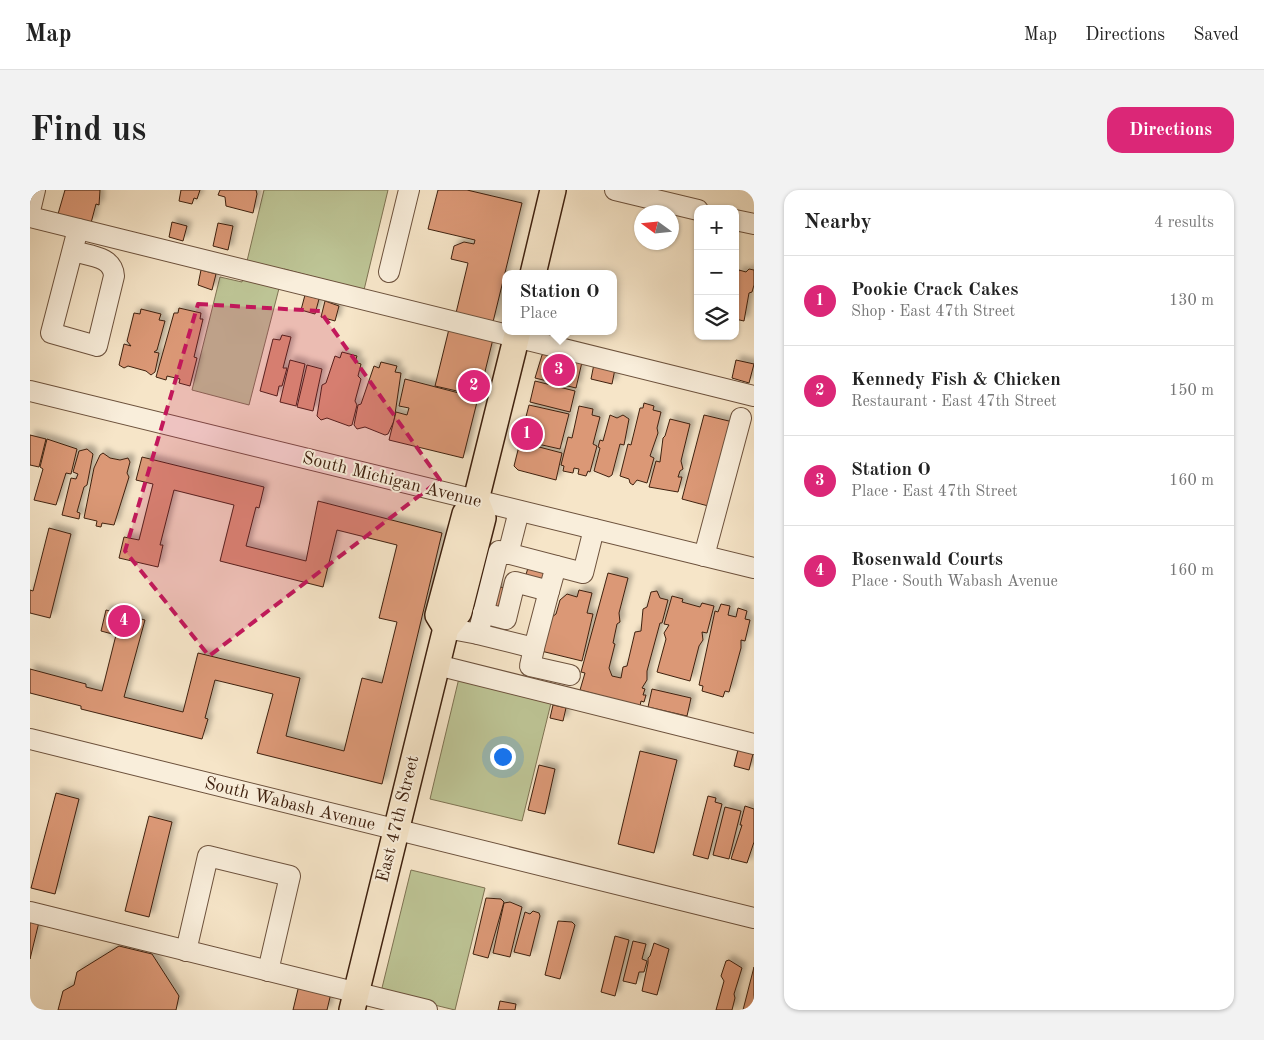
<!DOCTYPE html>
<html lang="en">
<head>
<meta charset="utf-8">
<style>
  body { margin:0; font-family:"Old Standard TT",serif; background:#f2f2f2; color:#222 }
  .controls { position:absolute; right:15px; top:15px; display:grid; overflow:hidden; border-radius:10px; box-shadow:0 1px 4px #0004 }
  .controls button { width:45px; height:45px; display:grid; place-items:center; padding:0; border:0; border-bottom:1px solid #e0e0e0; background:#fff; color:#222; font:25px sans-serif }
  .compass { position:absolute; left:604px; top:15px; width:45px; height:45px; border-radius:50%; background:#fff; box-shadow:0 1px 4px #0004; rotate:285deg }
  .you { position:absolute; left:472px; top:566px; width:18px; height:18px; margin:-12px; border:4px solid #fff; border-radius:50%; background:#1a73e8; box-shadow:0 0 0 8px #1a73e833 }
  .badge { display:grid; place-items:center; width:32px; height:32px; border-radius:50%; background:#db2777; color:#fff; font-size:16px; font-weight:700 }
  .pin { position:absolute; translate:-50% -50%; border:2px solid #fff; box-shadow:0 1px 5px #0006 }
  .popup { position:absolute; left:472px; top:80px; width:115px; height:65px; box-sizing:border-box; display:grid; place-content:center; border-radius:10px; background:#fff; filter:drop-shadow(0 1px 4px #0005); font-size:16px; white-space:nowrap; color:#767676 }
  .popup b { font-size:19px; color:#222 }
  .popup::after { content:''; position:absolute; left:50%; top:100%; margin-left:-10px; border:10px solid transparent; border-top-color:#fff }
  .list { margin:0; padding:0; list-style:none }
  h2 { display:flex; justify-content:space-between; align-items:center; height:65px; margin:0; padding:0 20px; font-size:21px }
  h2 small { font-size:16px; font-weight:400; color:#767676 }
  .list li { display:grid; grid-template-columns:32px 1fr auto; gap:15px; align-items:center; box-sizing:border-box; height:90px; padding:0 20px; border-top:1px solid #e0e0e0 }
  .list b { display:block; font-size:19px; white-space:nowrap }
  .list p { margin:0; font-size:16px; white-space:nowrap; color:#767676 }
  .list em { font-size:16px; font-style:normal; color:#767676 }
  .icon { flex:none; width:28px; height:28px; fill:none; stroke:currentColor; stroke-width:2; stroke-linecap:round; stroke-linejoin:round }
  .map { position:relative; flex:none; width:724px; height:820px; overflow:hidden; border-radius:15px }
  header { display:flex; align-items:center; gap:30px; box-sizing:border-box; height:70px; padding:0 25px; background:#fff; border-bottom:1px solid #e0e0e0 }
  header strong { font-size:24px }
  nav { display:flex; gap:28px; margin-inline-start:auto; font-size:18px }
  .intro { display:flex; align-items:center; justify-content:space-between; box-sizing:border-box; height:120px; padding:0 30px }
  h1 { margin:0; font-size:35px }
  .button { padding:12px 22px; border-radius:15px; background:#db2777; color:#fff; font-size:18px; font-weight:700 }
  main { display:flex; gap:30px; padding:0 30px }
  aside { flex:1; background:#fff; border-radius:15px; box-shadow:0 1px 4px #0004 }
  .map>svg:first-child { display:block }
  .green { fill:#bdc495; stroke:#7e7252 }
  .building { fill:#db9876; stroke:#3f210f; filter:url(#shadow) }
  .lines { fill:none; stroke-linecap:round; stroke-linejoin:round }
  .minor-casing { stroke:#6d523d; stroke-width:22 }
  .major-casing { stroke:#3f210f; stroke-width:28 }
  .minor { stroke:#f9eedb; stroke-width:20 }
  .major { stroke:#f6e5c8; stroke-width:25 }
  .marked { fill:#c2185b; fill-opacity:0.2; stroke:#c2185b; stroke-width:4; stroke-dasharray:10 6; stroke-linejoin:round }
  .labels { text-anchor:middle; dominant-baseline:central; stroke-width:4; stroke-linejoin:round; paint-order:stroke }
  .street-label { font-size:18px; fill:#3f210f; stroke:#f9eedb }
</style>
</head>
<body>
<header>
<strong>Map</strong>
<nav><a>Map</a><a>Directions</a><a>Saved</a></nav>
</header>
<div class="intro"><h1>Find us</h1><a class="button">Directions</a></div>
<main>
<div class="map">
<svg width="724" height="820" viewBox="0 0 724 820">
  <defs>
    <filter id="shadow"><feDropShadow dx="4.5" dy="-4.5" stdDeviation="2.5" flood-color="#0004"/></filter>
  </defs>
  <rect width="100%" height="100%" fill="#f6e5c8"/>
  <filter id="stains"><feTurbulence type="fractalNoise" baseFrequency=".004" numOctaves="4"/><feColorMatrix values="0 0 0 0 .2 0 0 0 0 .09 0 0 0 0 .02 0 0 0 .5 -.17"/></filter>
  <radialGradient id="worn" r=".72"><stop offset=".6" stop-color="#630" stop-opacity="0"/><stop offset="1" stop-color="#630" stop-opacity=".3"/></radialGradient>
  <g class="green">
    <polygon points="234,0 358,0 334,100 254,79 219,215 162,200 190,87 212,92"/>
    <polygon points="429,488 522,509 492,631 400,609"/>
    <polygon points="381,680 455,698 425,820 351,802"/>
  </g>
  <g class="building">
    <polygon points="35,0 70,0 69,15 66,14 61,33 28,24"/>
    <polygon points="151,0 170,0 167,9 164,8 162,14 149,11"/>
    <polygon points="190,0 226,0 227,4 223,23 196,16 195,7 188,5"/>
    <polygon points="408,0 437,0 492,13 463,132 426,123 438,73 421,69 424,56 434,52 444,54 445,50 398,39"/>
    <polygon points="142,32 157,36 153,51 139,47"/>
    <polygon points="188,33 203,36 198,60 183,56"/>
    <polygon points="719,79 724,80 724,95 722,102 719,103 714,131 705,129 705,94 709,80 716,82"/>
    <polygon points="171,80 186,84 182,100 168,95"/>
    <polygon points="275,105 289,109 285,124 271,120"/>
    <polygon points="295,111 309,116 305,131 291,127"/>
    <polygon points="149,118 171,123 170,129 173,129 164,167 167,168 160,196 149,193 150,189 137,186 136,190 126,187 144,123 148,123"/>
    <polygon points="111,119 131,124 129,130 135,131 127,160 124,162 129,163 125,182 121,185 116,181 98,176 94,178 89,175 94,154 101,156 97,151 104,123 110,124"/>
    <polygon points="419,139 463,149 449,206 405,196"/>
    <polygon points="252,145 261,147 253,178 257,178 252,196 249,196 247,206 230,201 243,149 250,150"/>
    <polygon points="312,162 327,166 325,172 331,174 328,186 331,189 325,211 327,215 322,235 319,236 297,228 291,230 287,226 292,195 296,193 305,166 310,168"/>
    <polygon points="517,162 552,172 546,198 505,188 512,165"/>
    <polygon points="260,170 275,174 266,216 250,212"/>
    <polygon points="706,170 724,174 719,193 702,188"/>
    <polygon points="351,172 367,176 365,182 371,183 364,231 358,244 355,245 335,237 327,239 324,235 328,215 331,214 344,176 349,178"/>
    <polygon points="564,174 585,179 582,194 561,189"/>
    <polygon points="277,175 292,179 283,221 267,217"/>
    <polygon points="375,189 448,208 433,268 359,250 366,222 377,225 379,218 369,216"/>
    <polygon points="505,191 545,201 540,222 500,212"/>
    <polygon points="614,213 624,216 623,220 631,222 627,238 628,243 620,266 624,268 617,293 607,290 603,295 600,293 599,289 590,286 598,254 601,255 610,218 613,218"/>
    <polygon points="499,215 539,224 530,259 490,250"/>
    <polygon points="549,216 563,219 562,225 570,227 563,254 567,256 560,282 558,281 556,286 548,284 549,279 544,278 543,283 533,281 534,276 531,275 538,247 542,248"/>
    <polygon points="580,225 587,228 593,225 599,229 594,255 590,254 582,285 579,287 564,281 570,258 568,257 570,250 573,251"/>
    <polygon points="674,225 703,232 682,317 652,309"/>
    <polygon points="640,229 660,234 651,271 653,279 650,281 648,287 652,287 648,302 619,297 626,271 630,272 633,248 635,246"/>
    <polygon points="0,245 16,249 9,277 0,275"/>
    <polygon points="17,249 47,259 41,284 36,283 26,315 4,310 13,279 10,277"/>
    <polygon points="490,252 532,263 526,290 488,280 484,276"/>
    <polygon points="57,259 63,264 57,295 54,297 47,322 50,323 49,329 32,325 41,288 46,289 48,284 43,282 49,261"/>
    <polygon points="73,263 80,268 90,270 98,268 100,272 97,283 99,287 84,335 72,333 71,337 66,336 67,331 54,328 64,278 70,265"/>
    <polygon points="112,267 234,297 229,318 226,317 216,356 276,371 288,311 412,343 352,594 227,563 243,504 185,490 175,528 178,529 172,549 51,519 51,516 0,503 0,479 56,494 56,497 72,501 86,445 71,441 76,420 115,430 94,507 153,522 168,463 270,488 256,546 314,561 332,488 352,493 367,432 349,428 367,355 307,340 293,397 190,371 204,315 144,300 130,355 133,355 128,377 89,368 94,347 109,350 123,294 106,290"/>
    <polygon points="19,338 41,344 20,428 0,423 0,400 3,401"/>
    <polygon points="500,371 522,377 517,394 495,388"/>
    <polygon points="578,383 598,388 589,423 590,432 587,434 583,453 585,454 579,478 582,486 591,488 593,477 597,476 605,442 611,441 613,419 617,417 621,402 627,401 630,408 638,410 632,433 630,433 617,481 617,490 612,498 615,499 613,505 616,505 614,512 611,511 610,516 550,500 555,483 551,482"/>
    <polygon points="462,395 479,399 474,420 457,417"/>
    <polygon points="549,400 562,403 557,423 563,424 552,471 511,461 518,430 526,424 530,410 537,404 547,407"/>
    <polygon points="642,406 653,409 652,412 670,417 672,413 684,416 677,443 672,442 673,450 669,456 660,491 627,482 636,449 634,443 639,435 634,434"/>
    <polygon points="691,414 700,416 698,425 706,427 708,418 717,421 715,429 720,430 715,451 711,450 711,458 699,502 695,501 693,507 672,501 673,496 669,495 685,421 688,422"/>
    <polygon points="622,499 661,508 657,526 618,517"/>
    <polygon points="523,515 536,518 533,531 520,528"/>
    <polygon points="708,560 723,564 719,580 704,576"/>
    <polygon points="610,561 647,570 624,663 588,654"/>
    <polygon points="509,575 525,579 515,624 498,620"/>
    <polygon points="26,603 49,609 25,704 1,698"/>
    <polygon points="678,606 686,608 685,612 692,614 678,669 663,665"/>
    <polygon points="715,616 724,619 724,652 717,673 701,669 712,635 710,635"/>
    <polygon points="695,617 711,621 699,669 683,665"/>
    <polygon points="119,626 142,632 119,727 95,721"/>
    <polygon points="456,708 471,709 474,712 458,768 443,764"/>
    <polygon points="480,712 492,717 480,767 463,763 474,713"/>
    <polygon points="503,721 509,723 510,726 500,766 484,762 495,722 500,724"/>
    <polygon points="0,729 9,732 0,769"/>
    <polygon points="528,731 542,732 545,735 530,789 515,785"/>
    <polygon points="585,746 599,750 585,806 571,802"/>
    <polygon points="603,751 616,754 612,769 617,771 614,782 609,782 606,794 593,791"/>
    <polygon points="624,753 639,759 627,805 612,801 618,773 618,768 620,766"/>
    <polygon points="89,756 122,764 149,806 146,820 28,820 33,801 44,795 47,782"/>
    <polygon points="699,770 712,778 704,804 705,808 702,820 686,820 694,791 691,786 696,771"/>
    <polygon points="724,777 724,820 713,820"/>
    <polygon points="269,795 301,803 297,820 263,820"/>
    <polygon points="470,811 486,814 485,820 468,820"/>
  </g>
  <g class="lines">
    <defs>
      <g id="minor">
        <polyline points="585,0 668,20"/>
        <polyline points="0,21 5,0"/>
        <polyline points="0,27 724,206"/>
        <polyline points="705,30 724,34"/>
        <path d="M43,61C59,66 83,66 84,86L67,156L21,143L48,39"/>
        <polyline points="359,82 379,0"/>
        <polyline points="0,201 724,378"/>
        <polyline points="478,364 489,321"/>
        <polyline points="674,366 711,228"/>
        <polyline points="453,423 476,429 485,392 519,401 526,376"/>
        <polyline points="416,438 448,444 469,361 553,383 564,339"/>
        <polyline points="448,444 504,458 519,401"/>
        <polyline points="504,458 500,476 540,485"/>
        <polyline points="407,475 724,554"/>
        <polyline points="0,549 724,728"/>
        <polyline points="0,722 397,820"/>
        <polyline points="156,761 178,666 260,686 238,781"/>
      </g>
      <g id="major">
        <polyline points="503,84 523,0"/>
        <polyline points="416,438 408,425 435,324 446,310 488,141"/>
        <polyline points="322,820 416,438 429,422 453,328 446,310"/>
      </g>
    </defs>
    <use href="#minor" class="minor-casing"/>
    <use href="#major" class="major-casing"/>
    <use href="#minor" class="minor"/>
    <use href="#major" class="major"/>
  </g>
  <path class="marked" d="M168,114L290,121L410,290L179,466L95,361Z"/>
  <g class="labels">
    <g class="street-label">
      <text transform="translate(362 290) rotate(14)">South Michigan Avenue</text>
      <text transform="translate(260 614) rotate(14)">South Wabash Avenue</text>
      <text transform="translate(368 629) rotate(-76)">East 47th Street</text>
    </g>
  </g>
  <rect width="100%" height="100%" filter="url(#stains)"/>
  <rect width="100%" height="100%" fill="url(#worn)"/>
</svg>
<div class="controls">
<button>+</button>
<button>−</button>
<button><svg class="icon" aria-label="layers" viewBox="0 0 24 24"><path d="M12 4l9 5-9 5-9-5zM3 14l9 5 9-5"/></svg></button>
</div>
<svg class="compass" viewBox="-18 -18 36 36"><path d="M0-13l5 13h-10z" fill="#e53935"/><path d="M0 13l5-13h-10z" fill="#767676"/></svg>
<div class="you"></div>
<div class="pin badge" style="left:497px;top:244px">1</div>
<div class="pin badge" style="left:444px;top:196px">2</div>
<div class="pin badge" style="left:529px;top:180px">3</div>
<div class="popup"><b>Station O</b>Place</div>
<div class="pin badge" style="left:94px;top:431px">4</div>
</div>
<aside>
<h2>Nearby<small>4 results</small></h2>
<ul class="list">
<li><span class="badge">1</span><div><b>Pookie Crack Cakes</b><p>Shop · East 47th Street</p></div><em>130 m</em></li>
<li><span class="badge">2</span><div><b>Kennedy Fish &amp; Chicken</b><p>Restaurant · East 47th Street</p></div><em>150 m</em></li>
<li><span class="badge">3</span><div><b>Station O</b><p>Place · East 47th Street</p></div><em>160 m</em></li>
<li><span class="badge">4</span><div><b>Rosenwald Courts</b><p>Place · South Wabash Avenue</p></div><em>160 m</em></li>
</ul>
</aside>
</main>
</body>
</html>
